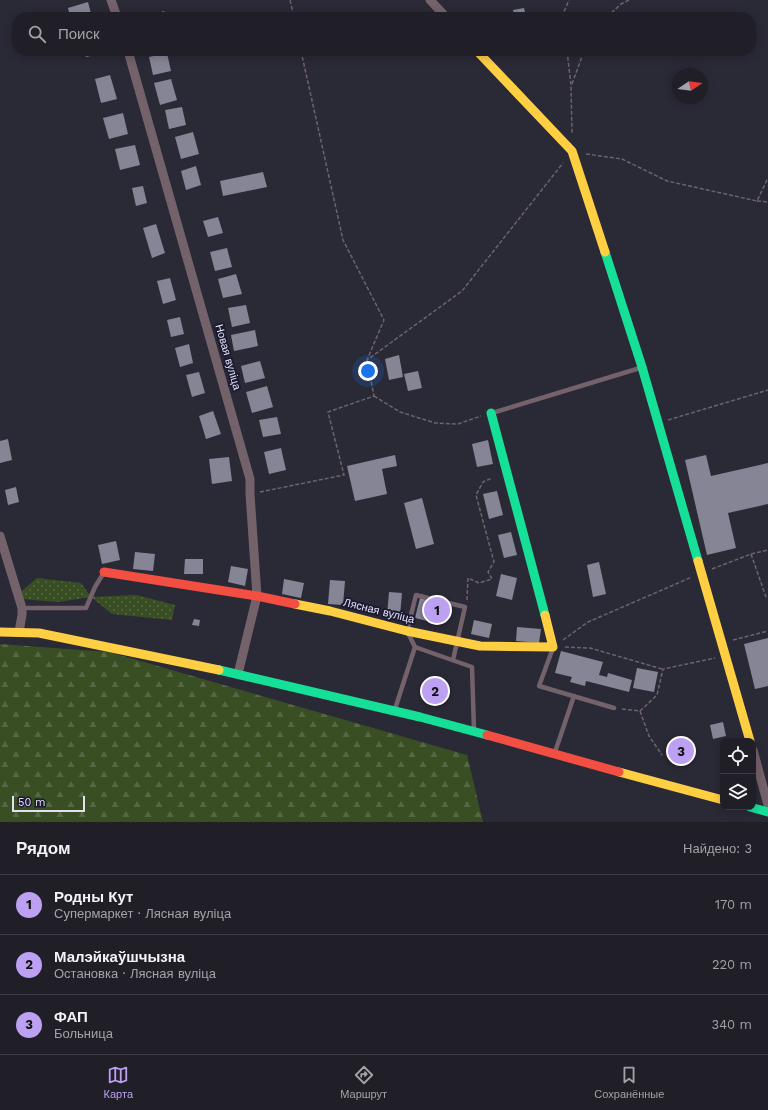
<!DOCTYPE html>
<html lang="ru">
<head>
<meta charset="utf-8">
<style>
  body { margin:0; font-family:"Work Sans",sans-serif; background:#2d2c34; color:#f1f3f6 }
  .controls { position:absolute; right:12px; bottom:12px; display:grid; overflow:hidden; border-radius:8px; box-shadow:0 2px 10px #0003 }
  .controls button { width:36px; height:36px; display:grid; place-items:center; padding:0; border:0; border-bottom:1px solid #3d3d45; background:#201f28; color:#f1f3f6; font:20px sans-serif }
  .compass { position:absolute; left:672px; top:68px; width:36px; height:36px; border-radius:50%; background:#201f28; box-shadow:0 2px 10px #0003; rotate:77deg }
  .scale { position:absolute; left:12px; bottom:10px; width:73px; box-sizing:border-box; padding-left:4px; border:2px solid #e1e1f2; border-top:0; font-size:11px; line-height:14px; white-space:nowrap; color:#e1e1f2; -webkit-text-stroke:3px #1c1a32; paint-order:stroke }
  .you { position:absolute; left:368px; top:371px; width:14px; height:14px; margin:-10px; border:3px solid #fff; border-radius:50%; background:#1a73e8; box-shadow:0 0 0 6px #1a73e833 }
  .badge { display:grid; place-items:center; width:26px; height:26px; border-radius:50%; background:#bca0f2; color:#111; font-size:13px; font-weight:700 }
  .pin { position:absolute; translate:-50% -50%; border:2px solid #fff; box-shadow:0 1px 4px #0006 }
  .list { margin:0; padding:0; list-style:none }
  h2 { display:flex; justify-content:space-between; align-items:center; height:52px; margin:0; padding:0 16px; font-size:17px }
  h2 small { font-size:13px; font-weight:400; color:#a2a2a8 }
  .list li { display:grid; grid-template-columns:26px 1fr auto; gap:12px; align-items:center; box-sizing:border-box; height:60px; padding:0 16px; border-top:1px solid #3d3d45 }
  .list b { display:block; font-size:15px; white-space:nowrap }
  .list p { margin:0; font-size:13px; white-space:nowrap; color:#a2a2a8 }
  .list em { font-size:13px; font-style:normal; color:#a2a2a8 }
  .icon { flex:none; width:22px; height:22px; fill:none; stroke:currentColor; stroke-width:2; stroke-linecap:round; stroke-linejoin:round }
  .map { position:relative; flex:none; width:768px; height:822px; overflow:hidden }
  .search { position:absolute; background:#201f28; box-shadow:0 2px 10px #0003; left:12px; right:12px; top:12px; height:44px; display:flex; align-items:center; gap:10px; box-sizing:border-box; padding:0 14px; border-radius:16px; color:#a2a2a8; font-size:15px }
  .sheet { height:232px; background:#201f28 }
  nav { display:flex; justify-content:space-around; align-items:center; box-sizing:border-box; height:56px; border-top:1px solid #3d3d45; background:#201f28; font-size:11px; color:#a2a2a8 }
  nav a { display:grid; justify-items:center; gap:2px }
  nav .on { color:#bca0f2 }
  .map>svg:first-child { display:block }
  .forest { fill:url(#forest-firs) }
  .park { fill:url(#park-dots) }
  .building { fill:#868596 }
  .lines { fill:none; stroke-linecap:round; stroke-linejoin:round }
  .path { stroke:#6d636b; stroke-width:1.5; stroke-dasharray:4 2; stroke-linecap:butt }
  .lane { stroke:#74626b; stroke-width:4.5 }
  .street { stroke:#74626b; stroke-width:9 }
  .fast { stroke:#16e098; stroke-width:9 }
  .slow { stroke:#ffcf43; stroke-width:9 }
  .jam { stroke:#f24e42; stroke-width:9 }
  .labels { text-anchor:middle; dominant-baseline:central; stroke-width:4; stroke-linejoin:round; paint-order:stroke }
  .street-label { font-size:11px; fill:#e1e1f2; stroke:#1c1a32 }
</style>
</head>
<body>
<div class="map">
<svg width="768" height="822" viewBox="0 0 768 822">
  <defs>
    <pattern id="forest-firs" width="22" height="20" patternUnits="userSpaceOnUse"><rect width="22" height="20" fill="#394f23"/><path d="M5 1l3.5 6h-7zM16 11l3.5 6h-7z" fill="#556843"/></pattern>
    <pattern id="park-dots" width="8" height="8" patternUnits="userSpaceOnUse"><rect width="8" height="8" fill="#394f23"/><path d="M2 2h.1M6 6h.1" fill="none" stroke="#556843" stroke-width="1.8" stroke-linecap="round"/></pattern>
  </defs>
  <rect width="100%" height="100%" fill="#2a2936"/>
  <polygon class="forest" points="0,644 109,652 467,755 483,822 0,822"/>
  <polygon class="park" points="37,578 81,583 91,597 136,595 175,605 172,620 112,614 91,597 58,602 22,599 18,594"/>
  <g class="building">
    <polygon points="88,2 92,17 70,17 68,8"/>
    <polygon points="524,8 526,17 515,17 513,10"/>
    <polygon points="164,11 166,17 148,17"/>
    <polygon points="84,51 99,51 100,54 86,57"/>
    <polygon points="167,53 171,71 153,75 149,57"/>
    <polygon points="110,75 117,99 101,103 95,79"/>
    <polygon points="171,79 177,100 160,105 154,83"/>
    <polygon points="182,107 186,125 169,129 165,110"/>
    <polygon points="123,113 128,134 109,139 103,118"/>
    <polygon points="193,132 199,154 181,159 175,137"/>
    <polygon points="135,145 140,165 120,170 115,149"/>
    <polygon points="196,166 201,185 186,190 181,171"/>
    <polygon points="263,172 267,187 223,196 220,181"/>
    <polygon points="143,186 147,203 136,206 132,188"/>
    <polygon points="218,217 223,233 208,237 203,221"/>
    <polygon points="156,224 165,253 152,258 143,228"/>
    <polygon points="227,248 232,267 215,271 210,252"/>
    <polygon points="236,274 242,294 223,298 218,279"/>
    <polygon points="170,278 176,300 163,304 157,281"/>
    <polygon points="246,305 250,323 232,327 228,308"/>
    <polygon points="180,317 184,334 171,337 167,320"/>
    <polygon points="255,330 258,346 234,351 231,335"/>
    <polygon points="189,344 193,363 180,367 175,348"/>
    <polygon points="399,355 403,377 389,380 385,359"/>
    <polygon points="260,361 265,378 245,383 241,366"/>
    <polygon points="418,371 422,388 408,391 404,374"/>
    <polygon points="199,372 205,393 192,397 186,375"/>
    <polygon points="267,386 273,407 252,413 246,392"/>
    <polygon points="213,411 221,434 206,439 199,416"/>
    <polygon points="277,417 281,434 263,437 259,420"/>
    <polygon points="8,439 12,460 0,463 0,441"/>
    <polygon points="488,440 493,464 477,467 472,444"/>
    <polygon points="281,448 286,470 269,474 264,452"/>
    <polygon points="395,455 397,466 382,469 387,494 355,501 347,466"/>
    <polygon points="706,455 711,476 768,463 768,504 728,513 736,548 707,555 685,460"/>
    <polygon points="229,457 232,481 212,484 209,459"/>
    <polygon points="16,487 19,502 8,505 5,490"/>
    <polygon points="497,491 503,515 489,519 483,494"/>
    <polygon points="422,498 434,544 416,549 404,503"/>
    <polygon points="511,532 517,555 504,558 498,535"/>
    <polygon points="116,541 120,560 102,564 98,545"/>
    <polygon points="135,552 155,554 153,571 133,569"/>
    <polygon points="185,559 203,559 203,574 184,574"/>
    <polygon points="599,562 606,594 593,597 587,565"/>
    <polygon points="231,566 248,569 245,586 228,582"/>
    <polygon points="501,574 517,578 512,600 496,596"/>
    <polygon points="284,579 304,583 301,598 282,594"/>
    <polygon points="330,580 345,581 343,605 328,604"/>
    <polygon points="389,592 402,593 400,616 387,615"/>
    <polygon points="420,598 444,604 440,624 415,618"/>
    <polygon points="194,619 200,620 199,626 192,625"/>
    <polygon points="474,620 492,624 489,638 471,634"/>
    <polygon points="517,627 541,629 539,643 516,641"/>
    <polygon points="768,638 768,686 755,689 744,644"/>
    <polygon points="561,651 603,662 599,675 607,677 608,673 632,680 629,692 586,681 585,686 570,682 572,677 555,673"/>
    <polygon points="637,668 658,672 654,692 633,688"/>
    <polygon points="723,722 726,736 713,739 710,725"/>
  </g>
  <g class="lines">
    <g class="path">
      <polyline points="290,0 294,17"/>
      <polyline points="564,17 563,14 569,0"/>
      <polyline points="607,17 621,4 629,0"/>
      <polyline points="301,51 343,240 384,320 367,360"/>
      <polyline points="567,51 571,85 572,134"/>
      <polyline points="572,84 584,51"/>
      <polyline points="586,154 622,159 667,181 757,201 768,178"/>
      <polyline points="757,201 768,202"/>
      <polyline points="374,396 400,412 435,423 458,424 481,416"/>
      <polyline points="668,420 768,390"/>
      <polyline points="260,492 344,475 328,412 374,396 367,360 462,291 563,163"/>
      <polyline points="751,554 766,597"/>
      <polyline points="712,569 751,554 768,550"/>
      <polyline points="467,600 468,578 479,583 492,579 488,572 494,562 476,495 483,482 492,478"/>
      <polyline points="563,640 588,622 692,577"/>
      <polyline points="733,640 768,631"/>
      <polyline points="565,647 590,648 662,669"/>
      <polyline points="622,709 640,711 657,695 663,669 715,658"/>
      <polyline points="640,711 649,736 662,755"/>
    </g>
    <g class="lane">
      <polyline points="492,413 640,368"/>
      <polyline points="22,608 86,608 95,587 103,574"/>
      <polyline points="415,647 407,631 416,595 465,607 453,660"/>
      <polyline points="553,648 539,686 614,708"/>
      <polyline points="395,709 415,647 472,667 474,730"/>
      <polyline points="555,752 574,696"/>
    </g>
    <g class="street">
      <polyline points="111,0 117,17"/>
      <polyline points="430,0 446,17"/>
      <polyline points="128,51 250,479 250,494 257,596 238,674"/>
      <polyline points="0,536 22,608 22,615 19,632"/>
      <polyline points="753,750 768,805"/>
    </g>
    <g class="fast">
      <polyline points="605,252 642,367 698,561"/>
      <polyline points="491,413 545,615"/>
      <polyline points="219,670 420,717 487,735"/>
      <polyline points="750,807 768,812"/>
    </g>
    <g class="slow">
      <polyline points="477,51 572,151 605,252"/>
      <polyline points="698,561 750,741"/>
      <polyline points="295,604 330,611 407,631 480,646 553,647 545,615"/>
      <polyline points="0,632 39,633 219,670"/>
      <polyline points="619,772 723,800"/>
    </g>
    <g class="jam">
      <polyline points="104,572 257,596 295,604"/>
      <polyline points="487,735 619,772"/>
    </g>
  </g>
  <g class="labels">
    <g class="street-label">
      <text transform="translate(228 357) rotate(74)">Новая вуліца</text>
      <text transform="translate(379 611) rotate(14)">Лясная вуліца</text>
    </g>
  </g>
</svg>
<div class="controls">
<button><svg class="icon" aria-label="locate" viewBox="0 0 24 24"><circle cx="12" cy="12" r="6"/><path d="M12 2v4M12 18v4M2 12h4M18 12h4"/></svg></button>
<button><svg class="icon" aria-label="layers" viewBox="0 0 24 24"><path d="M12 4l9 5-9 5-9-5zM3 14l9 5 9-5"/></svg></button>
</div>
<svg class="compass" viewBox="-18 -18 36 36"><path d="M0-13l5 13h-10z" fill="#e53935"/><path d="M0 13l5-13h-10z" fill="#a2a2a8"/></svg>
<div class="scale">50 m</div>
<div class="you"></div>
<div class="pin badge" style="left:437px;top:610px">1</div>
<div class="pin badge" style="left:435px;top:691px">2</div>
<div class="pin badge" style="left:681px;top:751px">3</div>
<div class="search"><svg class="icon" aria-label="search" viewBox="0 0 24 24"><circle cx="10" cy="10" r="6"/><path d="M15 15l6 6"/></svg>Поиск</div>
</div>
<section class="sheet">
<h2>Рядом<small>Найдено: 3</small></h2>
<ul class="list">
<li><span class="badge">1</span><div><b>Родны Кут</b><p>Супермаркет · Лясная вуліца</p></div><em>170 m</em></li>
<li><span class="badge">2</span><div><b>Малэйкаўшчызна</b><p>Остановка · Лясная вуліца</p></div><em>220 m</em></li>
<li><span class="badge">3</span><div><b>ФАП</b><p>Больница</p></div><em>340 m</em></li>
</ul>
</section>
<nav>
<a class="on"><svg class="icon" aria-label="map" viewBox="0 0 24 24"><path d="M3 6l6-2 6 2 6-2v14l-6 2-6-2-6 2zM9 4v14M15 6v14"/></svg>Карта</a>
<a><svg class="icon" aria-label="directions" viewBox="0 0 24 24"><path d="M12 3l9 9-9 9-9-9zM9 14v-3h6M13 9l2 2-2 2"/></svg>Маршрут</a>
<a><svg class="icon" aria-label="saved" viewBox="0 0 24 24"><path d="M7 4h10v16l-5-4-5 4z"/></svg>Сохранённые</a>
</nav>
</body>
</html>
